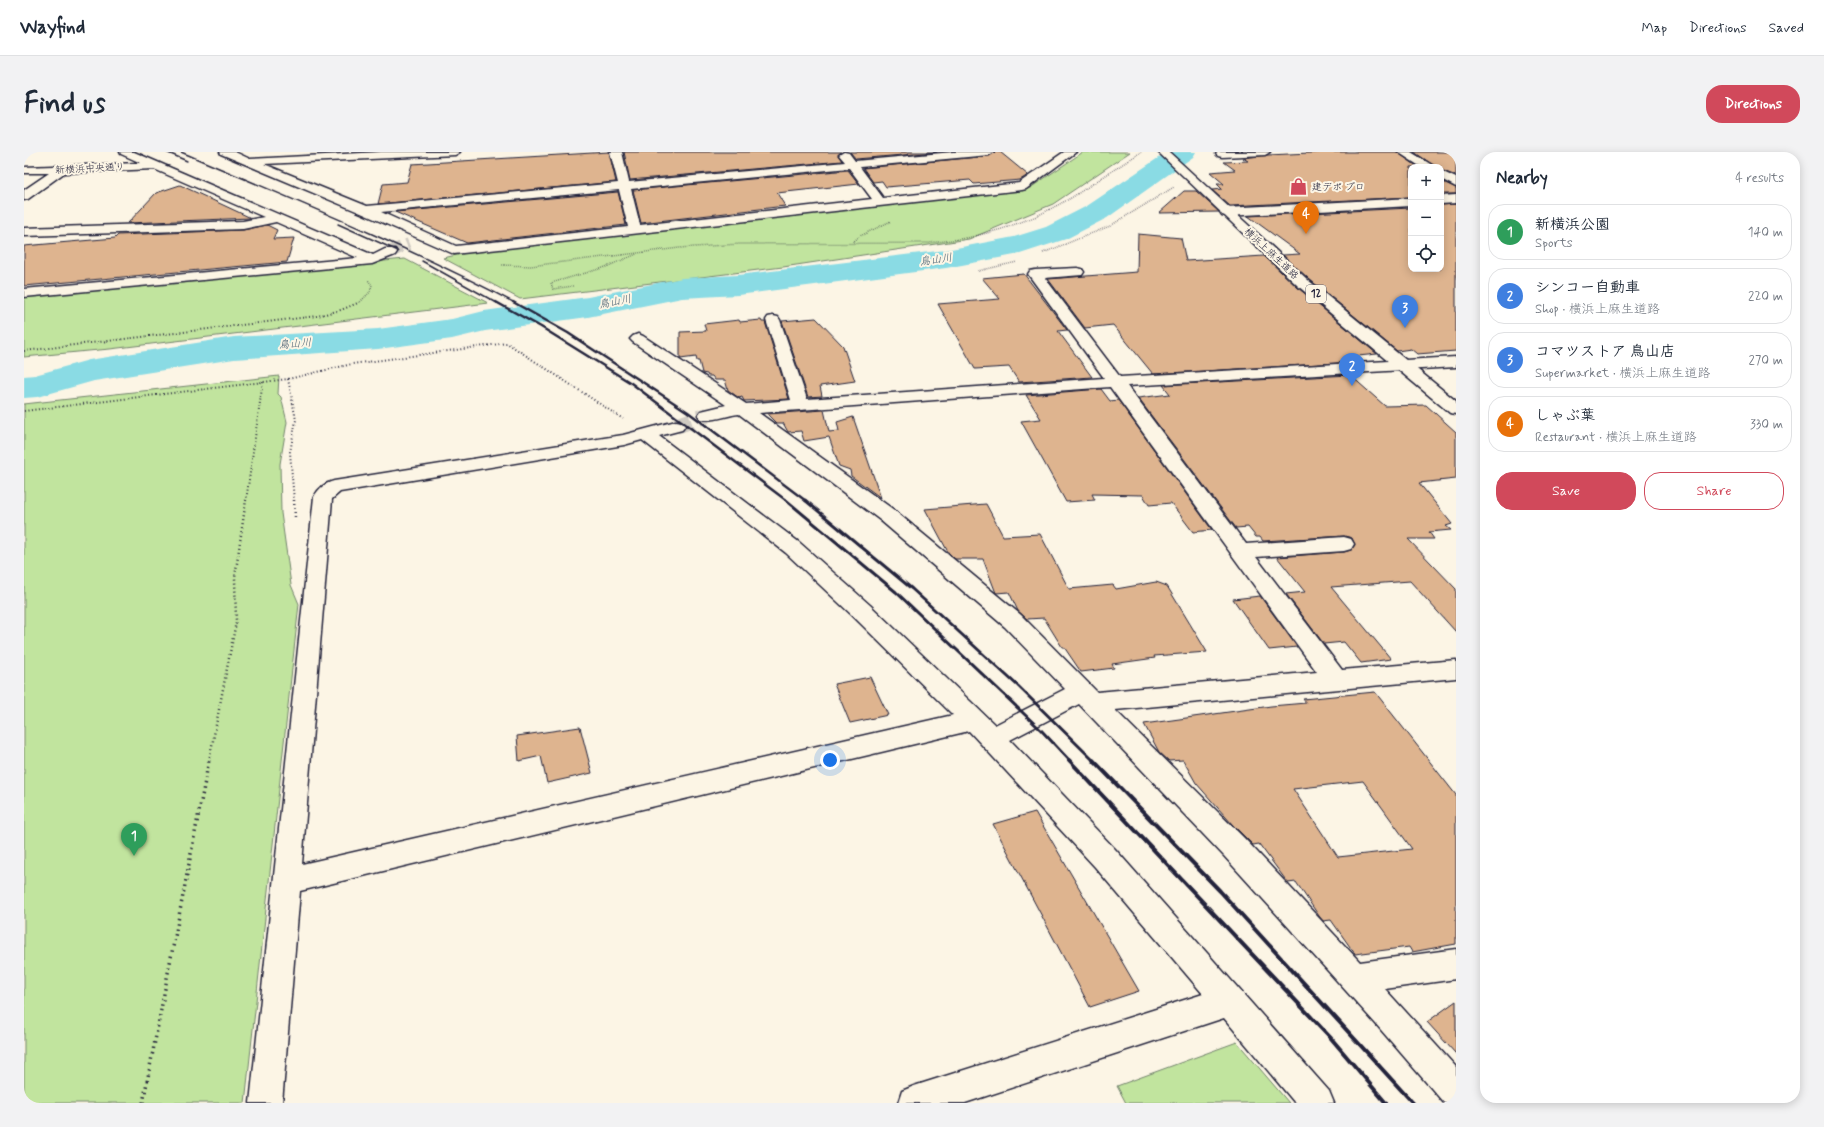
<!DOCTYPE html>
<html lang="en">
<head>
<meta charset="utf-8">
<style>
  body { margin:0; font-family:Mynerve,"Klee One",sans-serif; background:#f2f2f3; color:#1f2937 }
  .controls { position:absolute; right:12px; top:12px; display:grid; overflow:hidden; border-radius:8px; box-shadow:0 2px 10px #0003 }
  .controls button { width:36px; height:36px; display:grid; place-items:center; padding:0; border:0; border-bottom:1px solid #e0e1e3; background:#fff; color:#1f2937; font:20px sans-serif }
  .you { position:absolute; left:806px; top:608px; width:14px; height:14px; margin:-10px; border:3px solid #fff; border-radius:50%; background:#1a73e8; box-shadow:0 0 0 6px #1a73e833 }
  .badge { display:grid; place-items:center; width:26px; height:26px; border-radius:50%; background:#d1495b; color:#fff; font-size:13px; font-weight:700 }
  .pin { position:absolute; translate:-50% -33px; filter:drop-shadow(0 1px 2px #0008) }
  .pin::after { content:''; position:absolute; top:21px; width:14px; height:12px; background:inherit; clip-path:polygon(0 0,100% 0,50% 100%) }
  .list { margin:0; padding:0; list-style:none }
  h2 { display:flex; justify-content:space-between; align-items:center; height:52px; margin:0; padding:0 16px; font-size:17px }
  h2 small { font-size:13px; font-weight:400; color:#747a83 }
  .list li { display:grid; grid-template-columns:26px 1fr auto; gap:12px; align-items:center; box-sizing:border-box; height:56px; margin:0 8px 8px; padding:0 8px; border:1px solid #e0e1e3; border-radius:16px }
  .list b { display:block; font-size:15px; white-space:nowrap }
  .list p { margin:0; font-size:13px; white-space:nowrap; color:#747a83 }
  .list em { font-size:13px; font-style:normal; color:#747a83 }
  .actions { display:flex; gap:8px; padding:12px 16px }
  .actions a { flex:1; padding:9px 0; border:1px solid #d1495b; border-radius:16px; text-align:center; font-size:14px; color:#d1495b }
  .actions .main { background:#d1495b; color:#fff }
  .icon { flex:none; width:22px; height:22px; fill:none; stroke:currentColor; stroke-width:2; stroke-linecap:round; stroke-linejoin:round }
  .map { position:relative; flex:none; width:1432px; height:951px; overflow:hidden; border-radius:16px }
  header { display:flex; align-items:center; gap:24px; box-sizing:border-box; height:56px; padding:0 20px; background:#fff; border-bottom:1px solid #e0e1e3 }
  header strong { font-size:19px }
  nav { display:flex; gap:22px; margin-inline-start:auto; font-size:14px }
  .intro { display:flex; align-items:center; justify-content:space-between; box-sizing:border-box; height:96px; padding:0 24px }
  h1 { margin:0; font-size:28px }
  .button { padding:10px 18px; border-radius:16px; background:#d1495b; color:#fff; font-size:14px; font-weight:700 }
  main { display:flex; gap:24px; padding:0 24px }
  aside { flex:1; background:#fff; border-radius:16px; box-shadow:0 2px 10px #0003 }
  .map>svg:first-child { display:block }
  .green { fill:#c1e49e; stroke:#72836c }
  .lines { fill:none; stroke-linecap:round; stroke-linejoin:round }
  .river { fill:#8adbe4; fill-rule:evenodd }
  .building { fill:#deb48f; stroke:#22223b; fill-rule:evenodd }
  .minor-tunnel-far1 { stroke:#d0cbc3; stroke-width:12; stroke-dasharray:12 6; stroke-linecap:butt }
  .minor-tunnel { stroke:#d0cbc3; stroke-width:16; stroke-dasharray:16 8; stroke-linecap:butt }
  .minor-casing { stroke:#22223b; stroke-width:3 }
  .major-casing { stroke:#22223b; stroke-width:3 }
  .path-far3 { stroke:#22223b; stroke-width:1.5; stroke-dasharray:0.5 1.5; stroke-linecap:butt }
  .path-far2 { stroke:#22223b; stroke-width:2; stroke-dasharray:1 2.5; stroke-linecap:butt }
  .path-far1 { stroke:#22223b; stroke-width:2.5; stroke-dasharray:1 3; stroke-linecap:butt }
  .path { stroke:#22223b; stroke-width:3.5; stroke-dasharray:1.5 4; stroke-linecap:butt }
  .minor { fill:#fcf5e5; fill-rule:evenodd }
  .major { fill:#fcf5e5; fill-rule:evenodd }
  .rail-far3 { stroke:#22223b; stroke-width:1.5 }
  .rail-far2 { stroke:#22223b; stroke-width:2.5 }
  .rail-far1 { stroke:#22223b; stroke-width:3 }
  .rail { stroke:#22223b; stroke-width:4 }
  .labels { text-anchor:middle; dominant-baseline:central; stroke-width:4; stroke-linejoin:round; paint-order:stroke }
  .far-street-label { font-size:10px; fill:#22223b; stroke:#fcf5e5 }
  .far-poi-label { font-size:10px; fill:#22223b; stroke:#fcf5e5; text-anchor:start }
  .far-water-label { font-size:11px; font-style:italic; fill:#415a6e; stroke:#fcf5e5 }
  .shield { fill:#fcf5e5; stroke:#63616e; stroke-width:1 }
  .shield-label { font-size:11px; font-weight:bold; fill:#22223b }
</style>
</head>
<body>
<header>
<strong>Wayfind</strong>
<nav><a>Map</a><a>Directions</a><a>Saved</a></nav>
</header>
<div class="intro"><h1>Find us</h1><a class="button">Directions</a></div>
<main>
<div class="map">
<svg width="1432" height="951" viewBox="0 0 1432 951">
  <rect width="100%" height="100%" fill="#fcf5e5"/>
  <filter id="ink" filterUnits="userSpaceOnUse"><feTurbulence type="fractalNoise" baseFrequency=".025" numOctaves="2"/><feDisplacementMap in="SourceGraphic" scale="8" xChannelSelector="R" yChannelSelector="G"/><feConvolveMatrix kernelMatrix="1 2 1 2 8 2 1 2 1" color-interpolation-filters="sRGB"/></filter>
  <g filter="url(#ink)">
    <g class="green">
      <polygon points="1059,0 1106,0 1029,52 945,87 759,115 496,147 419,106 442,101 1006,36"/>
      <polygon points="381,107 464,151 86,197 0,205 0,144"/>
      <polygon points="255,224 254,242 257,245 263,270 256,312 257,361 267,433 275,452 221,951 0,951 0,252"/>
      <polygon points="1213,890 1265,951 1102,951 1093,934"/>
    </g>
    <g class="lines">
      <polygon class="river" points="1143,0 1172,0 1169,5 1083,66 1042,87 996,102 922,116 714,143 658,146 564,165 461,179 428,187 354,197 210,207 70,229 13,245 0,246 0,224 11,223 65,208 210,185 354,177 428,167 460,159 564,145 658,126 714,123 922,98 990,85 1022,75 1063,54"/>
    </g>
    <g class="building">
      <polygon points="585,0 592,30 354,52 359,32 383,30 388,12"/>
      <polygon points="600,0 817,0 814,3 818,9 606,28"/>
      <polygon points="826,0 913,0 832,7"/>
      <polygon points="971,0 976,0 1004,23 996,28 950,32 946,28 862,35 858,29 849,30 839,16 965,4"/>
      <polygon points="1307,0 1373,0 1394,15 1387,15 1387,45 1206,54 1188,38 1198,37 1193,32 1200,32 1186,20 1211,18 1200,10 1224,9 1219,6 1244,3"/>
      <polygon points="1390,0 1432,0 1432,24 1417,18 1417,15 1412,15"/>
      <polygon points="824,18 835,32 753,41 761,54 617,71 609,38"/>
      <polygon points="1417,29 1432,36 1432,42 1417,42"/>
      <polygon points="156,33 227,66 104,71 132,41"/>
      <polygon points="1160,39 1172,39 1195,60 1135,61"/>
      <polygon points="594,40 602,73 443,91 371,60"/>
      <polygon points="1432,52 1432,199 1393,202 1387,197 1373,199 1285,127 1259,103 1276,102 1224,64 1387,56 1387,117 1417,117 1417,53"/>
      <polygon points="243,73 253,78 249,87 270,86 263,110 0,134 0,94 91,86 94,83 219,78"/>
      <polygon points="1114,82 1157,86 1162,109 1240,104 1273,135 1353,202 1325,205 1327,209 1313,211 1129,222 1089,173 1061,176 1024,127 1113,120"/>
      <polygon points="1000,122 1043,178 1034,179 1068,225 995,230 985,215 951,217 914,152 976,147 958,126"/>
      <polygon points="792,166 819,194 831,229 796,234 798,244 784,245 758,169"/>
      <polygon points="715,168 716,170 737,168 738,170 741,170 765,247 720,249 718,245 715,246 704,238 701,228 691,228 688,224 684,224 683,222 678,221 675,209 673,209 672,205 656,207 656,180 682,179 680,172"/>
      <polygon points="1326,223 1361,254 1402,253 1432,280 1432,327 1395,331 1428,372 1422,374 1427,378 1405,380 1410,387 1384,387 1432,437 1432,480 1386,429 1307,435 1367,507 1337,511 1320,490 1300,492 1262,442 1281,440 1253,405 1320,400 1327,398 1331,393 1328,386 1320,384 1239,389 1236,385 1232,385 1224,375 1212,376 1114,246 1146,242 1139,233"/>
      <polygon points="1077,237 1086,249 1094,248 1188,378 1169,380 1147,351 1125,353 1119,343 1068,342 1071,348 1042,350 997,269 1017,267 1002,243"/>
      <polygon points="800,258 805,280 815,279 813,270 829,265 857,346 827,324 826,318 815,314 805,285 780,289 777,279 764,280 759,271 752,271 743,262"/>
      <polygon points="962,352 979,384 1016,382 1045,437 1089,433 1092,437 1132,430 1143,434 1183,500 1130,504 1131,506 1088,512 1090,516 1057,520 1040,495 1038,495 1020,466 1003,467 994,459 985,440 972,441 959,407 931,407 924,400 901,357"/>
      <polygon points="1236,444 1273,495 1245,498 1209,447"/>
      <polygon points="846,525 864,563 826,571 810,532"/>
      <path d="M1351,540L1432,643V792L1388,800L1385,795L1331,802L1307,768L1299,769L1295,764L1272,730L1264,731L1235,692L1229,693L1208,672L1172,631L1159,608L1145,609L1135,600L1120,572L1247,554L1282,551L1279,547ZM1339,629L1388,697L1314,705L1269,637Z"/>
      <polygon points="556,575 568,621 523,631 517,604 495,609 493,584"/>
      <polygon points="1011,660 1115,839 1066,855 969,672"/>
      <polygon points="1432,849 1432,902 1403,870"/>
    </g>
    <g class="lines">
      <polyline class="minor-tunnel-far1" points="366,100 385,92"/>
      <polyline class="minor-tunnel" points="652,274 683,263"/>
      <defs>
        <g id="minor">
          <polygon points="96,0 110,0 349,103 361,97 371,97 373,100 371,103 348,112 0,145 0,137 334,106 252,70 219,77 0,84 0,76 219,69 240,65 130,17 40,21 4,47 0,48 0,38 25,21 0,21 0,15 117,11 97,2"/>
          <path d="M196,0H211L226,7L357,0H436L431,3L240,12L343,54L594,31L586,0H598L605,30L821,10L815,3L820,0L825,1L831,9L929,0H970L965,3L836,15L859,46L995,31L1040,0H1052L1002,37L998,38L430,102L337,61L197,2ZM825,16L848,47L616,73L607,37ZM595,38L604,75L432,94L357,60Z"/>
          <polygon points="1194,0 1246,0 1241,3 1198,5 1194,4 1192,2"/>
          <polygon points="1374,0 1387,0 1411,15 1397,15"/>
          <polygon points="1417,19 1432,26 1432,35 1417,27"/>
          <polygon points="1432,43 1432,51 1417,52 1417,44"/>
          <polygon points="1387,46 1387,54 1202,64 1198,63 1196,60 1198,57 1202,56"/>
          <path d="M1053,116L1058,117L1060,120L1058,123L1021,126L1096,225L1432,205V215L1103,234L1222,392L1320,385L1327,387L1330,392L1327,397L1320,399L1232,405L1318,518L1432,508V526L1091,558L1220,686L1336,810L1432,797V827L1361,837L1432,915V951H1420L1351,871L1200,704L1055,552L986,588L1091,697L1305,939L1310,951H1271L1200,866L941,951H874L878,939L890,934L1179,842L1071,715L945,579L276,739L258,951H226L290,345C294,337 301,331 310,329L599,283L652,269L658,270L661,274L658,278L635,284L776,391L846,453L971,573L1041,537L981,475L856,368L715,262C703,263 689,270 677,267L674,263L677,259L702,253L609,190L606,187L609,184L614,182L619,184L722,252L767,248L742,168L744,165L749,164L754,165L756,168L783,247L1080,226L1004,122L1006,119L1011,118ZM1086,235L1293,520L1073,540L997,463L870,358L735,261ZM618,288L762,401L830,465L929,563L278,712L308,347L316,340L600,293Z"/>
        </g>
        <polygon id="major" points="1134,0 1145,0 1284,128 1432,249 1432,262 1426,261 1274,134"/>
      </defs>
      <use href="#minor" class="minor-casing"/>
      <use href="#major" class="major-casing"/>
      <g class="path-far3">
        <polyline points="829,90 836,84 867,69"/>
        <polyline points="1019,101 1086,74 1150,35"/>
        <polyline points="478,113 506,114 655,96 716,92 905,91 943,86 978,77 1013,64 1047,46 1117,0"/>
        <polyline points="954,119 993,110"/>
        <polyline points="549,134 529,137 527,131 579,116 613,102"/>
        <polyline points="335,151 346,140 348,133 344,128"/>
      </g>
      <g class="path-far2">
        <polyline points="0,199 293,164 317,158 336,150"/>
        <polyline points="264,227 328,212 483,191 599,267"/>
        <polyline points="0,259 264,227 272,268 266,300 270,349"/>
        <polyline points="222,349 239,229"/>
      </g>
      <g class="path-far1">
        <polyline points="270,348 271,365"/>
        <polyline points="185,609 212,470 211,425 222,348"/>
      </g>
      <polyline class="path" points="119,951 185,608"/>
      <use href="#minor" class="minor"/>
      <use href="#major" class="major"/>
      <g class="rail-far3">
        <polyline points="142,0 163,9"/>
        <path d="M157,0C270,48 383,94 491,151"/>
        <polyline points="314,72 372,98"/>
        <polyline points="398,109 473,151"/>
      </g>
      <g class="rail-far2">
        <polyline points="472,150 517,175 607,231 763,349"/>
        <polyline points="489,150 544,181 664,260 782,349"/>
      </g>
      <g class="rail-far1">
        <polyline points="762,348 872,440 1017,578 1046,609"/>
        <polyline points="781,348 888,437 994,534 1070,609"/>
      </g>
      <g class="rail">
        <polyline points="1045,608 1306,885 1362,951"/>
        <polyline points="1069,608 1196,739 1389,951"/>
      </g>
    </g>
  </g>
  <defs>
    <symbol id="shop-bare" viewBox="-9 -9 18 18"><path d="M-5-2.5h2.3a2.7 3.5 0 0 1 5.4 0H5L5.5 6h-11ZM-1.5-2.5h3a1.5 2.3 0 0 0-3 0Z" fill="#d1495b" stroke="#fcf5e5" stroke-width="2.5" paint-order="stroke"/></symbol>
  </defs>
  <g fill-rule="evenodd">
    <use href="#shop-bare" x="1262" y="22" width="25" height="25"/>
  </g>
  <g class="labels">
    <g class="far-street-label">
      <text transform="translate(66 17) rotate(-3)">新横浜中央通り</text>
      <text transform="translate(1247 102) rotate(43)">横浜上麻生道路</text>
    </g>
    <g class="far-poi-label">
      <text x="1288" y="35">建デポ プロ</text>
    </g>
    <g class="far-water-label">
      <text transform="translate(912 108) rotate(-8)">鳥山川</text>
      <text transform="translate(591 150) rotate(-11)">鳥山川</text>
      <text transform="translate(271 192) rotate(-4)">鳥山川</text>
    </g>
    <rect class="shield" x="1282" y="133" width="20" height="18" rx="3"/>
    <g class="shield-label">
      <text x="1292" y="142">12</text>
    </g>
  </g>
</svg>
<div class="controls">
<button>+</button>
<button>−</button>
<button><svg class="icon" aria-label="locate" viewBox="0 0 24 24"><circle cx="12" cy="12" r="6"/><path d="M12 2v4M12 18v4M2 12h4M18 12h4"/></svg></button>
</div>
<div class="you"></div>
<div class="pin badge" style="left:110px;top:704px;background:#2e9e5b">1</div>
<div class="pin badge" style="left:1328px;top:234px;background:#3f7fe0">2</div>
<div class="pin badge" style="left:1381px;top:176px;background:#3f7fe0">3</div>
<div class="pin badge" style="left:1282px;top:82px;background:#e8710a">4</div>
</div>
<aside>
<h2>Nearby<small>4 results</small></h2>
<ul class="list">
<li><span class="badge" style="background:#2e9e5b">1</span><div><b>新横浜公園</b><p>Sports</p></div><em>140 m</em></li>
<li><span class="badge" style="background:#3f7fe0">2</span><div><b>シンコー自動車</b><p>Shop · 横浜上麻生道路</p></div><em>220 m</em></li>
<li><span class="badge" style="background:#3f7fe0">3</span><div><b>コマツストア 鳥山店</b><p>Supermarket · 横浜上麻生道路</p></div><em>270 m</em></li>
<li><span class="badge" style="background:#e8710a">4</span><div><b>しゃぶ葉</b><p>Restaurant · 横浜上麻生道路</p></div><em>330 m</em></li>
</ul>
<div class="actions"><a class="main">Save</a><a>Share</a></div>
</aside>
</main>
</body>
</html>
